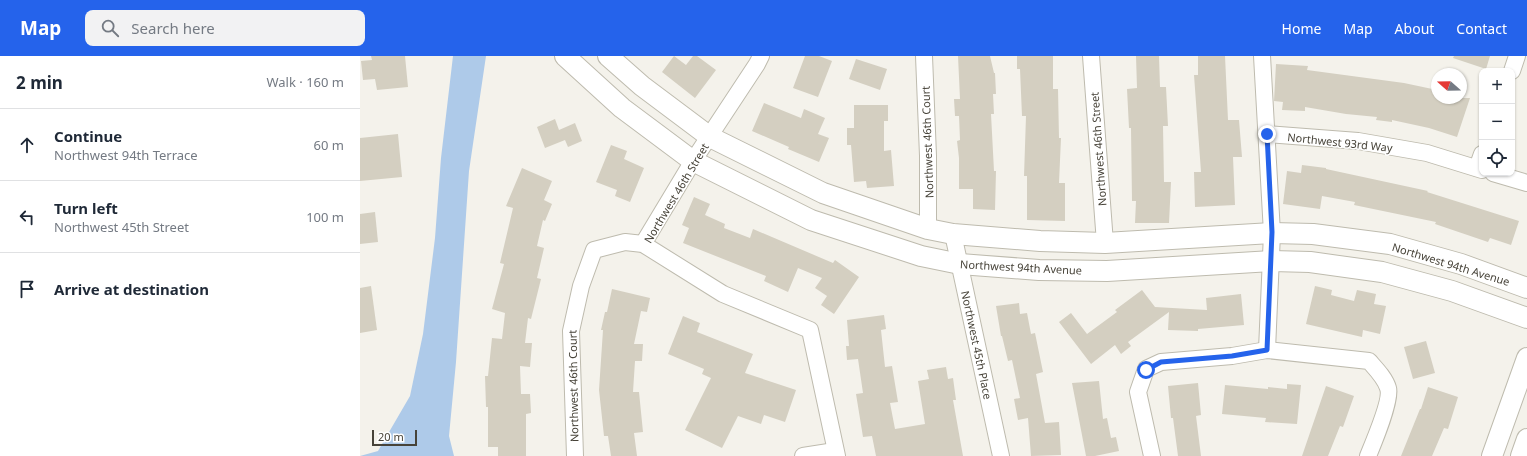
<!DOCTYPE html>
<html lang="en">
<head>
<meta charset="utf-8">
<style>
  body { margin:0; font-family:"Noto Sans",sans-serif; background:#f2f2f3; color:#1f2937 }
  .controls { position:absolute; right:12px; top:12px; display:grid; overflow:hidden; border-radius:8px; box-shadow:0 1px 3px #0004 }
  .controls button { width:36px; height:36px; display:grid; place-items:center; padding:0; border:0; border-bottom:1px solid #e0e1e3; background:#fff; color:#1f2937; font:20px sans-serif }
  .compass { position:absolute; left:1071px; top:12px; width:36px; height:36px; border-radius:50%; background:#fff; box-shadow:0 1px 3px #0004; rotate:290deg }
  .scale { position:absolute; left:12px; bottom:10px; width:45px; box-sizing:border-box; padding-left:4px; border:2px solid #474339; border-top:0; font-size:11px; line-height:14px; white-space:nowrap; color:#474339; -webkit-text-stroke:3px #fff; paint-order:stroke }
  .stop { position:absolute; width:12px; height:12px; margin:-9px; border:3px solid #2563eb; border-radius:50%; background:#fff }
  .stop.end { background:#2563eb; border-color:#fff; box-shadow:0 1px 4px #0008 }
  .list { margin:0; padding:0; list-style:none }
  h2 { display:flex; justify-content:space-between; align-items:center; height:52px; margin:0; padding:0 16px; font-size:17px }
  h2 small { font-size:13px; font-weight:400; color:#747a83 }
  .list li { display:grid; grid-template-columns:26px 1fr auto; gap:12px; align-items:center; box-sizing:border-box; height:72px; padding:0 16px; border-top:1px solid #e0e1e3 }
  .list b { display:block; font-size:15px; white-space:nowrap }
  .list p { margin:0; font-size:13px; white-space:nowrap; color:#747a83 }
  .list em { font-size:13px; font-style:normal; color:#747a83 }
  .icon { flex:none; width:22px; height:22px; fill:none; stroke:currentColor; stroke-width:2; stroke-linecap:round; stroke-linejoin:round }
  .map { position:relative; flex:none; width:1167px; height:400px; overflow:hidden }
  header { display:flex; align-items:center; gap:24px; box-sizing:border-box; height:56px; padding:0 20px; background:#2563eb; color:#fff }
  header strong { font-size:19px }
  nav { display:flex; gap:22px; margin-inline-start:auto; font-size:14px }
  .search { width:280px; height:36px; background:#f2f2f3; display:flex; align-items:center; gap:10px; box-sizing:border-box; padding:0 14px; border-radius:8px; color:#747a83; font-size:15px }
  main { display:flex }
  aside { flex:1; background:#fff }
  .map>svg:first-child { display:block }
  .water { fill:#aecae9 }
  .building { fill:#d4cfc1 }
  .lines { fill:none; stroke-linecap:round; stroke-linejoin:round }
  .minor-casing { stroke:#bebbae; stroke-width:18 }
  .tertiary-casing { stroke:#bebbae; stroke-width:22 }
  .minor { stroke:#fff; stroke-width:16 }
  .tertiary { stroke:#fff; stroke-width:20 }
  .route { stroke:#2563eb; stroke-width:5 }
  .labels { text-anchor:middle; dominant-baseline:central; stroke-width:3; stroke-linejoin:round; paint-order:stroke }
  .street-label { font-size:11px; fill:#474339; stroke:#fff }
</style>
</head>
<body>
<header>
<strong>Map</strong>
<div class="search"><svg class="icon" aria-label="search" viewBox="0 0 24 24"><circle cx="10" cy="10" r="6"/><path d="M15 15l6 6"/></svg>Search here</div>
<nav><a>Home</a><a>Map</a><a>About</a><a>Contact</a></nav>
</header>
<main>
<aside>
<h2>2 min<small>Walk · 160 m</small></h2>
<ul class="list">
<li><svg class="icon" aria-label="ahead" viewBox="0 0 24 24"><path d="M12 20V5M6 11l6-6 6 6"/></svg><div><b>Continue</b><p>Northwest 94th Terrace</p></div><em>60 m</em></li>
<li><svg class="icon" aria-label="left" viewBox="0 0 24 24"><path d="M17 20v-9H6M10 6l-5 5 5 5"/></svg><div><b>Turn left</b><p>Northwest 45th Street</p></div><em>100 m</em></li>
<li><svg class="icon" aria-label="arrive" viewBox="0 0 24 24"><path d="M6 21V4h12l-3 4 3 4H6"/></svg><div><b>Arrive at destination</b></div></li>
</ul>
</aside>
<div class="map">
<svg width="1167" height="400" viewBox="0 0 1167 400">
  <rect width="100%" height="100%" fill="#f4f2eb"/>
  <polygon class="water" points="93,0 126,0 109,115 96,306 89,380 94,400 0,400 18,395 50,340 63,278 75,182 81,102"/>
  <g class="building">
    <polygon points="11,0 45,0 48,31 17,34 15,23 3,24 1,5 12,4"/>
    <polygon points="314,0 326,9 333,0 337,0 356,14 335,42 302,16"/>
    <polygon points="445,0 459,0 472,5 458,41 433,32"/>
    <polygon points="598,0 630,0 634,17 635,17 636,38 633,38 634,58 631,58 634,115 636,115 635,154 613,153 613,133 599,133 599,102 597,85 600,84 599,60 595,60 594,43 600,43"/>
    <polygon points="657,0 693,0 693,33 698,33 699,82 701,82 699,127 705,127 705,165 667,164 667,120 664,120 666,60 662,60 660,13 657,13"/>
    <polygon points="776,0 799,0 800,31 806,31 808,70 803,70 804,126 811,126 809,167 775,167 776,145 772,145 771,72 769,72 767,33 777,32"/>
    <polygon points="838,0 865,0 868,64 879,64 882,101 873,101 875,149 835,151 834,116 841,116 834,19 838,19"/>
    <polygon points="1094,0 1130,0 1126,13 1093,2"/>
    <polygon points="496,3 527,13 520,34 489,23"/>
    <polygon points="916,8 948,10 947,14 1044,27 1077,34 1077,42 1110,42 1097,81 1069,72 1032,64 1032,66 1016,64 1017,61 986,58 945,51 945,55 922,54 923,46 914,45"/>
    <polygon points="404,47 441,62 444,53 465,62 458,78 469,82 459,106 428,93 429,91 392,75"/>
    <polygon points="494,49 528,49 528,65 524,65 524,95 531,94 534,130 507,132 506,125 494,126 491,89 487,89 487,72 494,72"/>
    <polygon points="195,63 199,74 215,67 222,85 208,91 205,84 185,92 177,71"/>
    <polygon points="38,78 42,121 0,125 0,82"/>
    <polygon points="251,89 267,95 264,103 284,112 270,146 255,140 257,134 236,126"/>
    <polygon points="942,109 966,112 966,113 1068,135 1067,136 1159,165 1151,189 1130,182 1128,186 1075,168 1076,166 994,149 995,146 962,140 960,153 923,148 927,115 941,117"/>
    <polygon points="162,112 192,125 184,144 192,148 185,165 183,164 177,190 184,192 177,222 181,223 171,263 168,262 165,287 172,287 170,311 160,310 161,338 170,338 171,357 166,358 166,400 138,400 138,391 128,391 128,351 126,351 125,320 128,320 132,282 142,283 145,257 132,253 144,208 140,207 153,152 146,150"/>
    <polygon points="334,141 350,148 345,159 365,168 364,172 390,182 393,173 473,207 475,204 499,221 474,258 461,249 467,240 455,232 462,222 438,212 428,236 404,225 406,220 323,187 329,172 322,169"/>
    <polygon points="15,156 18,186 0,188 0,158"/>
    <polygon points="11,230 17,274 0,277 0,232"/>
    <polygon points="955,230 972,234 971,239 994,245 997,234 1016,238 1014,248 1026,250 1020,278 1003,274 1002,281 946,268"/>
    <polygon points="252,233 290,242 287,256 281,255 274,288 283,288 282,305 275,305 273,336 279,336 283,376 274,377 277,400 251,400 248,380 244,380 239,334 243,274 241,274 245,256 247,256"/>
    <polygon points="782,234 795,251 847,254 846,242 881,238 884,269 838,273 838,275 808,274 809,256 768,286 771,290 761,298 755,289 731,308 699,266 711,257 727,278 757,256 755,254"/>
    <polygon points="659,247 660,258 667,257 671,278 675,277 683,316 676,318 685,367 699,366 701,399 671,400 668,362 658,364 654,343 660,342 652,304 648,305 642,280 641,280 636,250"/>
    <polygon points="524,259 526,273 521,274 525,311 532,310 538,346 530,347 535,373 565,368 558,325 569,323 567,314 586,311 588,323 593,322 596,344 593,344 603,400 516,400 512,380 503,381 496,338 503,337 498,303 487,304 486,290 489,290 487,264"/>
    <polygon points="323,260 340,267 337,276 393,298 385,317 436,334 425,366 404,359 401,368 378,360 362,392 325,374 351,322 342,318 344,313 308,298"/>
    <polygon points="1066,285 1075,317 1053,323 1044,291"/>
    <polygon points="739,325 743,363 747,362 751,382 756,381 759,395 735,400 726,400 712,327"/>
    <polygon points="838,327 841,359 836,360 841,400 818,400 813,362 811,362 808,330"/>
    <polygon points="927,328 941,329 937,368 905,366 906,362 862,358 865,329 908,333 908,331 927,333"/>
    <polygon points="966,330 994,340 983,371 980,370 968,400 942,400"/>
    <polygon points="1068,331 1098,341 1088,373 1084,372 1072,400 1041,400 1060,353 1061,353"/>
  </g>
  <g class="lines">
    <defs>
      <g id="minor">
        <polyline points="564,0 568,100 568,173"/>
        <polyline points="731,0 745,187"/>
        <polyline points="902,0 912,177 907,294"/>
        <polyline points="1152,15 1157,0"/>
        <polyline points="907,78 998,85 1067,97 1122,114"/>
        <polyline points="1117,112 1122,98"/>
        <polyline points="1133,117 1167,127"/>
        <polyline points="593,178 641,400"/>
        <polyline points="283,188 333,105 397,8 401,0"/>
        <polyline points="215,400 211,275 221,230 234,194 265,186 283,188 363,238 450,274 477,400"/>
        <polyline points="443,400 475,395"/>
        <path d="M792,400L778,336L786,313L801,306L872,300L907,294L1009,305C1016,313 1025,322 1028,332C1032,343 1013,388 1008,400"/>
      </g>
      <g id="tertiary">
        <polyline points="205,0 262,52 333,105 451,164 561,200 600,208 679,214 747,215 912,205 950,206 1022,216 1092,235 1167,262"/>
        <polyline points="248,0 282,30 350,81 463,137 568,173 593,178 680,185 745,187 912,177 953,178 1030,188 1101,208 1167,232"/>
        <polyline points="1132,400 1167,302"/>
        <polyline points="1161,400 1167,383"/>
      </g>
    </defs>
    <use href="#minor" class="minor-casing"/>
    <use href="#tertiary" class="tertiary-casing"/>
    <use href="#minor" class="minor"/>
    <use href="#tertiary" class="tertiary"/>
  </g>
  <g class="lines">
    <polyline class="route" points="786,314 801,306 872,300 907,294 912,176 907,78"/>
  </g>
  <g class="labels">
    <g class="street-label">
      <text transform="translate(567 86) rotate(-92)">Northwest 46th Court</text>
      <text transform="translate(980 86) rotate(6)">Northwest 93rd Way</text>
      <text transform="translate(738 93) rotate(-94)">Northwest 46th Street</text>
      <text transform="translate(316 137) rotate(-59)">Northwest 46th Street</text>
      <text transform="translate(1091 208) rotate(17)">Northwest 94th Avenue</text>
      <text transform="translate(661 211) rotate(3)">Northwest 94th Avenue</text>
      <text transform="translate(617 289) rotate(78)">Northwest 45th Place</text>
      <text transform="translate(213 330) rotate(-91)">Northwest 46th Court</text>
    </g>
  </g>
</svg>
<div class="controls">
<button>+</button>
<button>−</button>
<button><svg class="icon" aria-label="locate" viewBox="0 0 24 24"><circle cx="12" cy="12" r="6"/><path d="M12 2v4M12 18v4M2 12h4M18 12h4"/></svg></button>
</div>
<svg class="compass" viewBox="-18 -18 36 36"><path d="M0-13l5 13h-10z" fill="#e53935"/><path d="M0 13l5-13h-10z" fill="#747a83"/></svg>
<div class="scale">20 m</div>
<div class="stop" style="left:786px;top:314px"></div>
<div class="stop end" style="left:907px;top:78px"></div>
</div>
</main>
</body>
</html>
